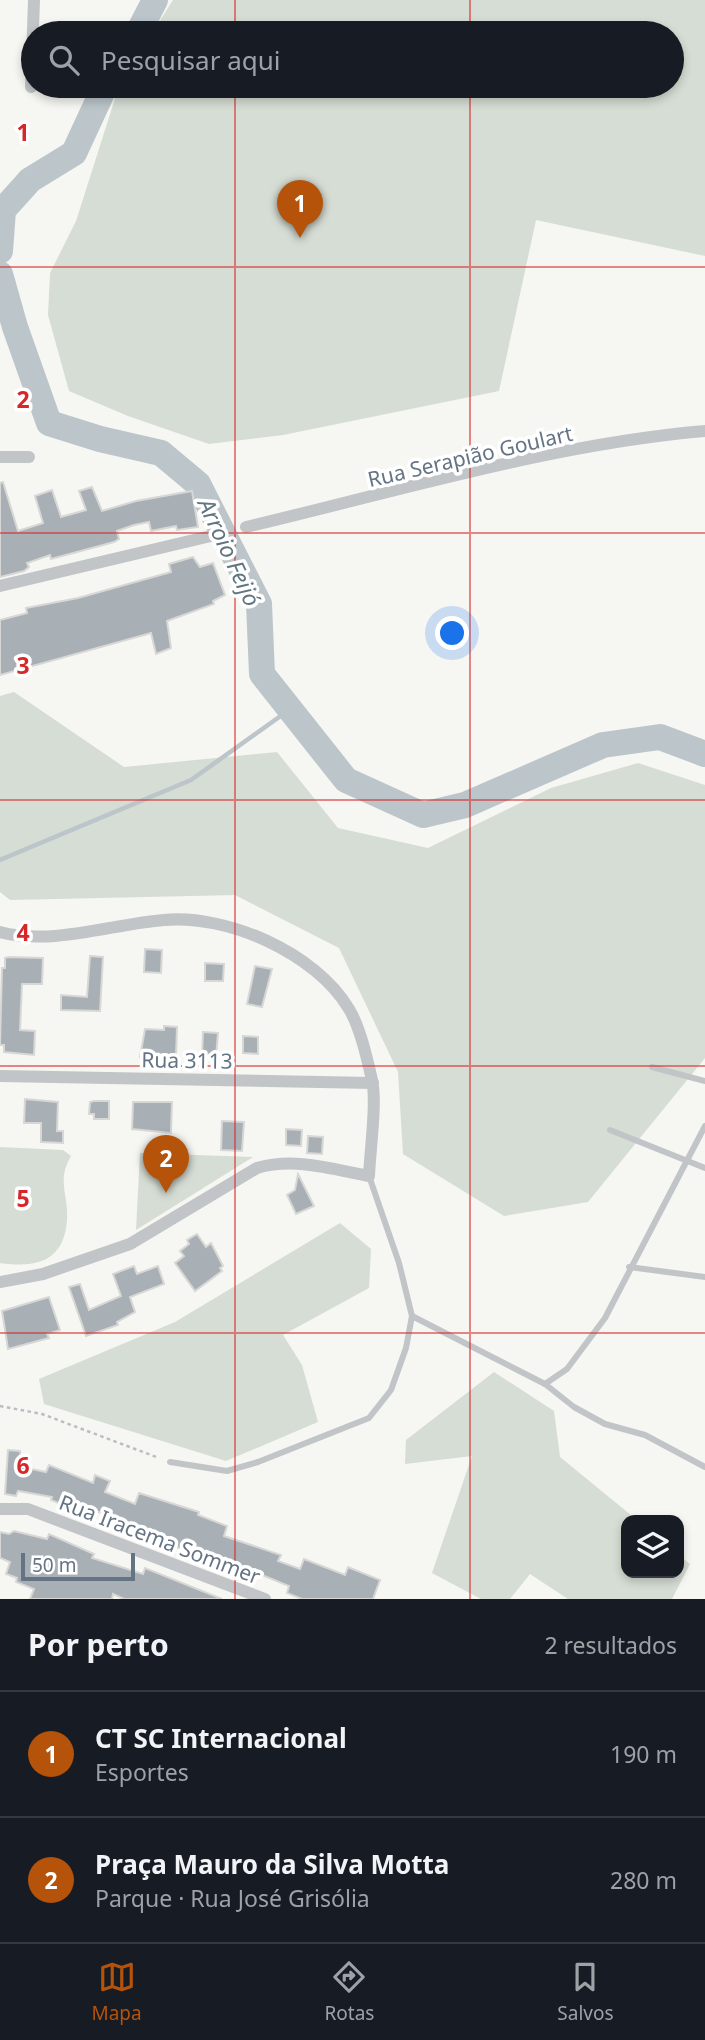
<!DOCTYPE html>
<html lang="pt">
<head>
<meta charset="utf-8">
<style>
  body { margin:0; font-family:"Noto Sans",sans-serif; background:#20242c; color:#f1f3f6 }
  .controls { position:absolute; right:21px; bottom:21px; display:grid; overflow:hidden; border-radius:14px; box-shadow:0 4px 10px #0003 }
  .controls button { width:63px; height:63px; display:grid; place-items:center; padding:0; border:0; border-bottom:2px solid #363941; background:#171b24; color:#f1f3f6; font:35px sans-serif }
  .scale { position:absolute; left:21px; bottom:18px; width:114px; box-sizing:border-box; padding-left:7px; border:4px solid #657484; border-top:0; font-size:19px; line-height:24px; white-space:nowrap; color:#657484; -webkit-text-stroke:5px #fff; paint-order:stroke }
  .you { position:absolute; left:453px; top:634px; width:24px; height:24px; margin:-18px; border:5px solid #fff; border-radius:50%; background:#1a73e8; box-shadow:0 0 0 10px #1a73e833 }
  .badge { display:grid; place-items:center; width:46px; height:46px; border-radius:50%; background:#b45309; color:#fff; font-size:23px; font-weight:700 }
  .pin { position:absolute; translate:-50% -58px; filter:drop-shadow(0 2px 4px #0008) }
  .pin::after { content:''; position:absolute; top:37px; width:24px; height:21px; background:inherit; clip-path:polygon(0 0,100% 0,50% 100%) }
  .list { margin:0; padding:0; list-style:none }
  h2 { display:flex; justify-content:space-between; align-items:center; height:91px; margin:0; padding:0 28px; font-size:30px }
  h2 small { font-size:23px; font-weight:400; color:#9ea1a6 }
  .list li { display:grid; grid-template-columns:46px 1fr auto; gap:21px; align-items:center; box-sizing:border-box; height:126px; padding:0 28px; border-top:2px solid #363941 }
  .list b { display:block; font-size:26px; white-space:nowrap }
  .list p { margin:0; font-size:23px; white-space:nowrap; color:#9ea1a6 }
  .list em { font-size:23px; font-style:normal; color:#9ea1a6 }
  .icon { flex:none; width:38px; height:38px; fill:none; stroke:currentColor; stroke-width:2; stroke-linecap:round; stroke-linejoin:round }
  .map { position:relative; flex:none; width:705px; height:1599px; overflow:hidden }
  .search { position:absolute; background:#171b24; box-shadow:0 4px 10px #0003; left:21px; right:21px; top:21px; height:77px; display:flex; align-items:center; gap:18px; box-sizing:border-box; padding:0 24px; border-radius:38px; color:#9ea1a6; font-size:26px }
  .sheet { height:343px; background:#171b24 }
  nav { display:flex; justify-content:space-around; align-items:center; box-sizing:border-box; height:98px; border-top:2px solid #363941; background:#171b24; font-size:19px; color:#9ea1a6 }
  nav a { display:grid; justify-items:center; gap:4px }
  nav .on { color:#b45309 }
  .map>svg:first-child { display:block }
  .green { fill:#d6ddd4 }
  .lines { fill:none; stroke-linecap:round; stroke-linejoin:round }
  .stream { stroke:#bbc5ca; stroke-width:4.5 }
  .river { stroke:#bbc5ca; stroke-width:26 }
  .building { fill:#a8b0b6; stroke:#d7d7d5; stroke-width:2 }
  .path { stroke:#bbbdc0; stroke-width:2.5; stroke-dasharray:3.5 3.5; stroke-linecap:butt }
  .lane { stroke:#c1c5c8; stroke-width:6 }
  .street { stroke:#c1c5c8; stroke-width:12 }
  .grid { fill:none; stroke:#d62828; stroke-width:2; stroke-opacity:0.55 }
  .labels { text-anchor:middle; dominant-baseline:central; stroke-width:7; stroke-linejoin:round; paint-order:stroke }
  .street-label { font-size:21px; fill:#657484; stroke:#fff }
  .water-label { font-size:23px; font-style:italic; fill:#607580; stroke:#fff }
  .grid-label { font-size:23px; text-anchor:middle; font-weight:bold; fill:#d62828; stroke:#fff; stroke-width:7; stroke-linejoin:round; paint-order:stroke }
</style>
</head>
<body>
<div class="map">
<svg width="705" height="1599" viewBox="0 0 705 1599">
  <rect width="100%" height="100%" fill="#f6f6f3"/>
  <g class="green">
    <polygon points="173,0 705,0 705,256 536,220 499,391 283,435 209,444 128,416 69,391 48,315 50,273 76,221 119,86 672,86 672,33 152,33"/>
    <polygon points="14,692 124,767 277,752 338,828 428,848 551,788 638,763 705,785 705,1058 588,1202 504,1216 403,1154 398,1072 339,948 235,895 10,900 0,892 0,696"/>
    <path d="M0,1147L63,1150L71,1156C56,1181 69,1195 67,1220C64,1262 36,1268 0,1263Z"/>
    <polygon points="140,1153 253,1157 136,1230"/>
    <polygon points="340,1223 371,1249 369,1288 283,1335 302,1365 318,1422 226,1461 44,1404 39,1379 175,1322"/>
    <polygon points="494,1372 554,1411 560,1457 637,1520 626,1520 626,1573 679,1573 679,1555 690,1564 672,1599 568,1599 530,1574 510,1599 481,1599 432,1573 472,1456 405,1464 406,1440"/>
  </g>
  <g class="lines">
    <polyline class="stream" points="0,860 191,780 289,710"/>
    <g class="river">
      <polyline points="138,33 155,0"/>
      <polyline points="0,251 3,210 30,180 74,153 105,86"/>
      <polyline points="0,274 15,327 49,423 100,439 161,453 198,484 259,604 262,674 346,780 423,815 465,805 603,745 660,737 705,754"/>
    </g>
  </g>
  <g class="building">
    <polygon points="3,482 18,531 43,523 35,496 52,490 61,517 86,510 79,491 92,487 102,511 136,501 192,491 198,527 177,530 176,526 151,531 149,522 134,525 117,531 119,539 114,542 51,559 50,555 27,563 29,567 24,571 0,577 0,483"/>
    <polygon points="193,557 200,567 213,563 225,595 213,601 214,604 167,621 171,648 156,654 151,633 0,675 0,620 27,613 26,608 78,598 171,572 169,564"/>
    <polygon points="145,949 162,950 161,973 144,972"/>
    <polygon points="90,956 103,957 100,1011 61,1010 61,995 87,997"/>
    <polygon points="9,957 43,958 42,984 22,984 20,1030 35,1031 34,1055 4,1052 4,1045 0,1045 2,968 5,968 5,958"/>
    <polygon points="205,963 224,964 223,981 205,981"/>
    <polygon points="255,966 272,969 262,1007 247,1004"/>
    <polygon points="164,1026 177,1027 176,1056 140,1057 145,1029 164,1030"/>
    <polygon points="203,1032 218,1033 216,1057 202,1056"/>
    <polygon points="243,1036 258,1037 258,1054 243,1053"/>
    <polygon points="25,1099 58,1102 57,1131 63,1131 63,1143 41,1142 41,1123 24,1123"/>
    <polygon points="94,1101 109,1101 109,1119 94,1119 94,1114 89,1114 90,1102"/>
    <polygon points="133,1102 172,1102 171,1133 132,1129"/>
    <polygon points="222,1121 244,1122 242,1151 221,1150"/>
    <polygon points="286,1129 302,1130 301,1146 286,1145"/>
    <polygon points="308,1136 323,1137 322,1154 307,1153"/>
    <polygon points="298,1174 314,1206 296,1214 287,1195 295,1190"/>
    <polygon points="197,1234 206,1247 211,1243 223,1266 220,1268 222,1271 195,1291 175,1263 184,1256 180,1251 189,1244 187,1240"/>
    <polygon points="134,1266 137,1274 158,1266 164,1284 130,1297 135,1312 117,1322 118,1325 86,1336 69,1287 80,1284 89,1310 121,1296 113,1274"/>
    <polygon points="49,1297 60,1330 47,1334 49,1338 8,1349 2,1311"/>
    <polygon points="8,1450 20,1451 22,1467 46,1472 49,1465 93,1483 95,1475 110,1481 105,1492 135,1504 139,1493 199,1512 198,1515 227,1526 224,1536 281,1555 278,1561 300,1569 304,1559 345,1575 348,1567 380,1580 373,1599 302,1599 287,1593 289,1586 228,1561 216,1557 213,1565 191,1557 192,1553 166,1543 165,1547 139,1536 143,1528 110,1515 79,1507 78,1511 51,1500 52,1497 18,1491 16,1496 5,1494"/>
    <polygon points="14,1531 47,1539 49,1534 94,1554 92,1558 143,1574 145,1568 222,1599 124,1599 113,1594 112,1599 30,1599 34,1589 16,1582 17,1578 6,1574 10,1562 0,1558 0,1532 9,1534"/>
  </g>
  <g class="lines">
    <polyline class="path" points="0,1406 42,1414 159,1458"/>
    <g class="lane">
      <polyline points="652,1067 705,1081"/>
      <polyline points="610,1130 705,1168"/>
      <polyline points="629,1267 705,1277"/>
      <polyline points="412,1316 545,1384 574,1407 605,1424 645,1435 705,1467"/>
      <polyline points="545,1384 567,1369 605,1318 705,1126"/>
      <polyline points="170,1462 227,1471 258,1462 369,1418 391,1390 406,1348 412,1316 399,1263 369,1176"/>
    </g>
    <g class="street">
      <polyline points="31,87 34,0"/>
      <polyline points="0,457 29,457"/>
      <path d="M246,527C395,492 552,444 705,431"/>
      <polyline points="0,586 215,535"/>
      <path d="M0,932C53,946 112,924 164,920C227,914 316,953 349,1009C360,1027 367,1058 372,1080C377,1102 370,1151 369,1176C332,1169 294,1157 257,1168L130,1244L43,1274L0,1282"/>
      <polyline points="0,1076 373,1083"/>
      <polyline points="0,1509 28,1509 265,1599"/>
    </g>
  </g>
  <path class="grid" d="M235,0V33M470,0V33M235,86V1599M470,86V1599M0,267H705M0,533H705M0,800H705M0,1066H705M0,1333H705"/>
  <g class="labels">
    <g class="street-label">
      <text transform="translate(470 456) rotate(-13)">Rua Serapião Goulart</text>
      <text transform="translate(187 1060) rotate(1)">Rua 3113</text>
      <text transform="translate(160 1539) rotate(21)">Rua Iracema Sommer</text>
    </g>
    <g class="water-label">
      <text transform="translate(230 552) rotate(65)">Arroio Feijó</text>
    </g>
  </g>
  <g class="grid-label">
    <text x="23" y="141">1</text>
    <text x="23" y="408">2</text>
    <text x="23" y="674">3</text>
    <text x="23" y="941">4</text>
    <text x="23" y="1207">5</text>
    <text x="23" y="1474">6</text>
  </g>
</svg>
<div class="controls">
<button><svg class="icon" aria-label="layers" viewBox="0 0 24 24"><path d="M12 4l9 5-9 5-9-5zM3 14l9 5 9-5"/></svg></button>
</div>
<div class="scale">50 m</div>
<div class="you"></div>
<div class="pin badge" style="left:300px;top:238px">1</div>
<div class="pin badge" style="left:166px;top:1193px">2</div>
<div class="search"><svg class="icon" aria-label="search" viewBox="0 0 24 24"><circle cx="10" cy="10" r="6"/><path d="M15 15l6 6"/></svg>Pesquisar aqui</div>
</div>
<section class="sheet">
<h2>Por perto<small>2 resultados</small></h2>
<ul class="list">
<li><span class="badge">1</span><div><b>CT SC Internacional</b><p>Esportes</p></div><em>190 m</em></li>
<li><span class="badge">2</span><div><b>Praça Mauro da Silva Motta</b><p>Parque · Rua José Grisólia</p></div><em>280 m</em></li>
</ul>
</section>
<nav>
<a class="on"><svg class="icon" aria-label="map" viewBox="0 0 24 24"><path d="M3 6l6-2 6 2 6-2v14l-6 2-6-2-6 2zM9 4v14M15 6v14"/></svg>Mapa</a>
<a><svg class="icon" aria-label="directions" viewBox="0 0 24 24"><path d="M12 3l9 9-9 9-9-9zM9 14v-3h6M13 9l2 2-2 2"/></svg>Rotas</a>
<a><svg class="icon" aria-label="saved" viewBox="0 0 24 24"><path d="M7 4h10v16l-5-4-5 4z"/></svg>Salvos</a>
</nav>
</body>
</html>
